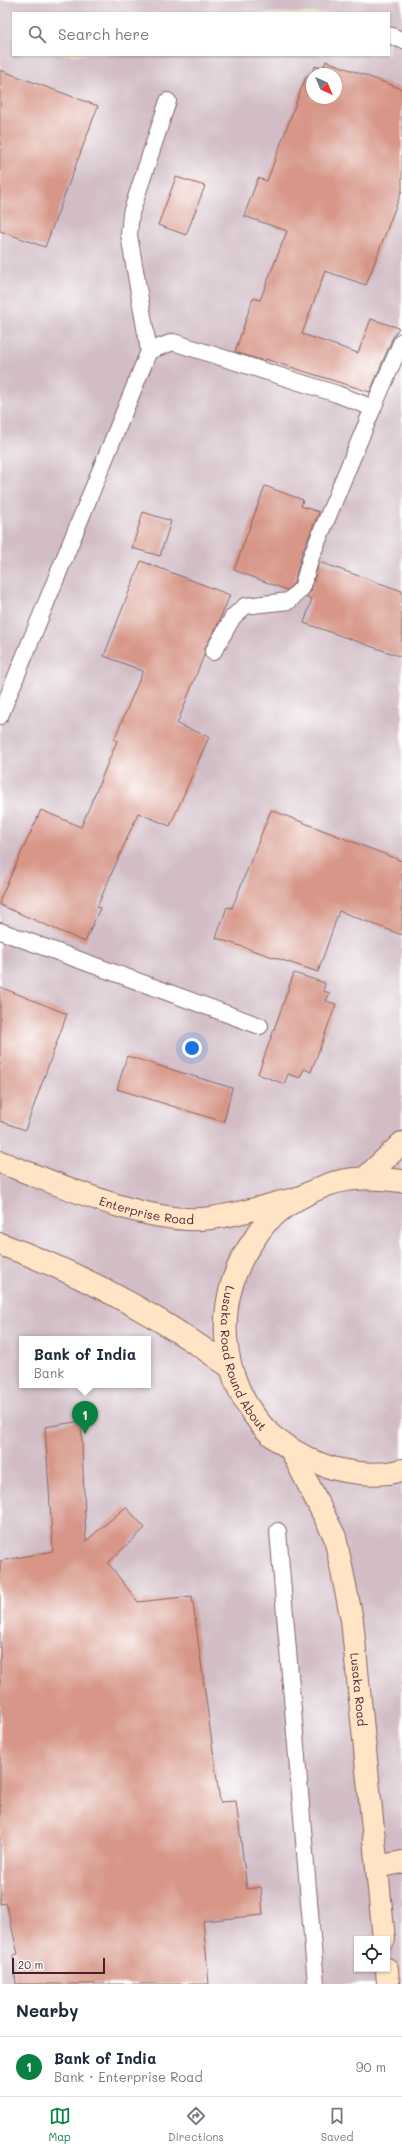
<!DOCTYPE html>
<html lang="en">
<head>
<meta charset="utf-8">
<style>
  body { margin:0; font-family:Mali,sans-serif; background:#f2f2f3; color:#1f2937 }
  .controls { position:absolute; right:12px; bottom:12px; display:grid; overflow:hidden; border-radius:0px; box-shadow:0 1px 3px #0004 }
  .controls button { width:36px; height:36px; display:grid; place-items:center; padding:0; border:0; border-bottom:1px solid #e0e1e3; background:#fff; color:#1f2937; font:20px sans-serif }
  .compass { position:absolute; left:306px; top:68px; width:36px; height:36px; border-radius:50%; background:#fff; box-shadow:0 1px 3px #0004; rotate:136deg }
  .scale { position:absolute; left:12px; bottom:10px; width:93px; box-sizing:border-box; padding-left:4px; border:2px solid #4a1f2b; border-top:0; font-size:11px; line-height:14px; white-space:nowrap; color:#4a1f2b; -webkit-text-stroke:3px #fff; paint-order:stroke }
  .you { position:absolute; left:192px; top:1048px; width:14px; height:14px; margin:-10px; border:3px solid #fff; border-radius:50%; background:#1a73e8; box-shadow:0 0 0 6px #1a73e833 }
  .badge { display:grid; place-items:center; width:26px; height:26px; border-radius:50%; background:#0b8043; color:#fff; font-size:13px; font-weight:700 }
  .pin { position:absolute; translate:-50% -33px; filter:drop-shadow(0 1px 2px #0008) }
  .pin::after { content:''; position:absolute; top:21px; width:14px; height:12px; background:inherit; clip-path:polygon(0 0,100% 0,50% 100%) }
  .popup { position:absolute; left:19px; top:1336px; width:132px; height:52px; box-sizing:border-box; display:grid; place-content:center; border-radius:0px; background:#fff; filter:drop-shadow(0 1px 3px #0005); font-size:13px; white-space:nowrap; color:#747a83 }
  .popup b { font-size:15px; color:#1f2937 }
  .popup::after { content:''; position:absolute; left:50%; top:100%; margin-left:-8px; border:8px solid transparent; border-top-color:#fff }
  .list { margin:0; padding:0; list-style:none }
  h2 { display:flex; justify-content:space-between; align-items:center; height:52px; margin:0; padding:0 16px; font-size:17px }
  h2 small { font-size:13px; font-weight:400; color:#747a83 }
  .list li { display:grid; grid-template-columns:26px 1fr auto; gap:12px; align-items:center; box-sizing:border-box; height:60px; padding:0 16px; border-top:1px solid #e0e1e3 }
  .list b { display:block; font-size:15px; white-space:nowrap }
  .list p { margin:0; font-size:13px; white-space:nowrap; color:#747a83 }
  .list em { font-size:13px; font-style:normal; color:#747a83 }
  .icon { flex:none; width:22px; height:22px; fill:none; stroke:currentColor; stroke-width:2; stroke-linecap:round; stroke-linejoin:round }
  .map { position:relative; flex:none; width:402px; height:1984px; overflow:hidden }
  .search { position:absolute; background:#fff; box-shadow:0 1px 3px #0004; left:12px; right:12px; top:12px; height:44px; display:flex; align-items:center; gap:10px; box-sizing:border-box; padding:0 14px; border-radius:0px; color:#747a83; font-size:15px }
  .sheet { height:112px; background:#fff }
  nav { display:flex; justify-content:space-around; align-items:center; box-sizing:border-box; height:56px; border-top:1px solid #e0e1e3; background:#fff; font-size:11px; color:#747a83 }
  nav a { display:grid; justify-items:center; gap:2px }
  nav .on { color:#0b8043 }
  .map>svg:first-child { display:block }
  .industrial { fill:#d2bdc6; fill-rule:evenodd }
  .building { fill:#d79688; fill-rule:evenodd }
  .lines { fill:none; stroke-linecap:round; stroke-linejoin:round }
  .lane-casing { stroke:#836665; stroke-width:18 }
  .secondary-casing { stroke:#836665; stroke-width:24 }
  .lane { stroke:#fff; stroke-width:16 }
  .secondary { stroke:#ffe4c6; stroke-width:22 }
  .labels { text-anchor:middle; dominant-baseline:central; stroke-width:3; stroke-linejoin:round; paint-order:stroke }
  .street-label { font-size:12px; fill:#4a1f2b; stroke:#fff }
</style>
</head>
<body>
<div class="map">
<svg width="402" height="1984" viewBox="0 0 402 1984">
  <rect width="100%" height="100%" fill="#fff"/>
  <filter id="ink" filterUnits="userSpaceOnUse"><feTurbulence type="fractalNoise" baseFrequency=".025" numOctaves="2"/><feDisplacementMap in="SourceGraphic" scale="8" xChannelSelector="R" yChannelSelector="G"/><feConvolveMatrix kernelMatrix="1 2 1 2 8 2 1 2 1" color-interpolation-filters="sRGB"/></filter>
  <filter id="wash" filterUnits="userSpaceOnUse"><feTurbulence type="fractalNoise" baseFrequency=".012" numOctaves="4" result="noise"/><feDisplacementMap in="SourceGraphic" scale="16" xChannelSelector="R" yChannelSelector="G"/><feGaussianBlur stdDeviation="0.9" result="paint"/><feColorMatrix in="noise" values="0 0 0 0 0 0 0 0 0 0 0 0 0 0 0 0 0 1.4 0 .05"/><feComposite in="paint" operator="in"/></filter>
  <g filter="url(#wash)">
    <rect width="100%" height="100%" fill="#eee9d0"/>
    <path class="industrial" d="M0,0H402V1984H0ZM13,13H389V55H13ZM312,74H336V98H312ZM22,1339H148V1385H22ZM357,1939H387V1969H357Z"/>
    <g id="blocks">
      <g class="building">
        <path d="M326,61L402,89V190L366,285L325,271L302,334L358,353L371,319L399,328L393,337L370,392L265,359L264,361L235,352L253,298L260,300L287,231L244,216L258,178L267,181L306,76L311,78L315,66L323,69ZM312,74H336V98H312Z"/>
        <polygon points="0,70 98,106 45,247 0,231"/>
        <polygon points="176,177 205,186 186,235 158,225"/>
        <polygon points="265,486 303,500 301,506 319,512 302,553 294,583 287,590 234,570"/>
        <polygon points="143,512 171,521 160,556 132,548"/>
        <polygon points="141,561 230,595 218,624 205,648 204,655 177,724 209,737 170,826 138,813 97,907 100,908 85,942 0,905 0,899 41,810 81,827 117,741 114,740 143,671 104,656"/>
        <polygon points="319,562 402,591 402,657 304,623 312,599 306,597 311,591"/>
        <polygon points="271,810 402,861 402,935 339,911 318,972 216,938 227,907 232,908"/>
        <polygon points="294,973 325,983 323,991 330,993 326,1001 336,1004 311,1072 304,1069 300,1078 288,1074 284,1084 258,1074"/>
        <polygon points="0,987 67,1014 25,1130 0,1121"/>
        <polygon points="127,1056 232,1088 224,1122 117,1089"/>
        <polygon points="81,1421 86,1541 126,1507 145,1528 108,1563 138,1602 192,1596 220,1802 236,1801 247,1889 261,1887 263,1915 203,1921 209,1984 16,1984 13,1955 18,1954 6,1903 0,1904 0,1561 53,1551 45,1427"/>
      </g>
    </g>
  </g>
  <g filter="url(#ink)">
    <use href="#blocks" fill-opacity="0" stroke="#836665" stroke-width="1"/>
    <g class="lines">
      <defs>
        <g id="lane">
          <polyline points="389,35 402,40"/>
          <polyline points="149,351 129,235 131,213 168,101"/>
          <polyline points="213,652 233,617 245,606 289,601 302,588 311,557 373,408"/>
          <polyline points="0,716 149,351 173,342 337,394 373,408 402,341"/>
          <polyline points="0,931 260,1026"/>
          <polyline points="278,1531 316,1984"/>
        </g>
        <g id="secondary">
          <path id="s1" d="M0,1162C57,1183 140,1222 201,1219C230,1217 261,1207 290,1200"/>
          <polyline points="365,1178 402,1143"/>
          <path id="s2" d="M402,1181C377,1178 351,1176 327,1185C306,1193 285,1205 268,1221C263,1226 259,1232 255,1238C211,1297 217,1382 270,1434C283,1446 298,1453 313,1461C337,1472 376,1478 402,1470"/>
          <path d="M0,1244C83,1274 159,1316 230,1367"/>
          <path id="s3" d="M291,1450L335,1537L352,1620L384,1939"/>
          <polyline points="377,1867 402,1862"/>
          <polyline points="387,1969 388,1984"/>
        </g>
      </defs>
      <use href="#lane" class="lane-casing"/>
      <use href="#secondary" class="secondary-casing"/>
      <use href="#lane" class="lane"/>
      <use href="#secondary" class="secondary"/>
    </g>
  </g>
  <g class="labels">
    <g class="street-label">
      <text stroke="none"><textPath href="#s1" startOffset="155">Enterprise Road</textPath></text>
      <text stroke="none"><textPath href="#s2" startOffset="297">Lusaka Road Round About</textPath></text>
      <text stroke="none"><textPath href="#s3" startOffset="252">Lusaka Road</textPath></text>
    </g>
  </g>
</svg>
<div class="controls">
<button><svg class="icon" aria-label="locate" viewBox="0 0 24 24"><circle cx="12" cy="12" r="6"/><path d="M12 2v4M12 18v4M2 12h4M18 12h4"/></svg></button>
</div>
<svg class="compass" viewBox="-18 -18 36 36"><path d="M0-13l5 13h-10z" fill="#e53935"/><path d="M0 13l5-13h-10z" fill="#747a83"/></svg>
<div class="scale">20 m</div>
<div class="you"></div>
<div class="pin badge" style="left:85px;top:1434px">1</div>
<div class="popup"><b>Bank of India</b>Bank</div>
<div class="search"><svg class="icon" aria-label="search" viewBox="0 0 24 24"><circle cx="10" cy="10" r="6"/><path d="M15 15l6 6"/></svg>Search here</div>
</div>
<section class="sheet">
<h2>Nearby<small></small></h2>
<ul class="list">
<li><span class="badge">1</span><div><b>Bank of India</b><p>Bank · Enterprise Road</p></div><em>90 m</em></li>
</ul>
</section>
<nav>
<a class="on"><svg class="icon" aria-label="map" viewBox="0 0 24 24"><path d="M3 6l6-2 6 2 6-2v14l-6 2-6-2-6 2zM9 4v14M15 6v14"/></svg>Map</a>
<a><svg class="icon" aria-label="directions" viewBox="0 0 24 24"><path d="M12 3l9 9-9 9-9-9zM9 14v-3h6M13 9l2 2-2 2"/></svg>Directions</a>
<a><svg class="icon" aria-label="saved" viewBox="0 0 24 24"><path d="M7 4h10v16l-5-4-5 4z"/></svg>Saved</a>
</nav>
</body>
</html>
